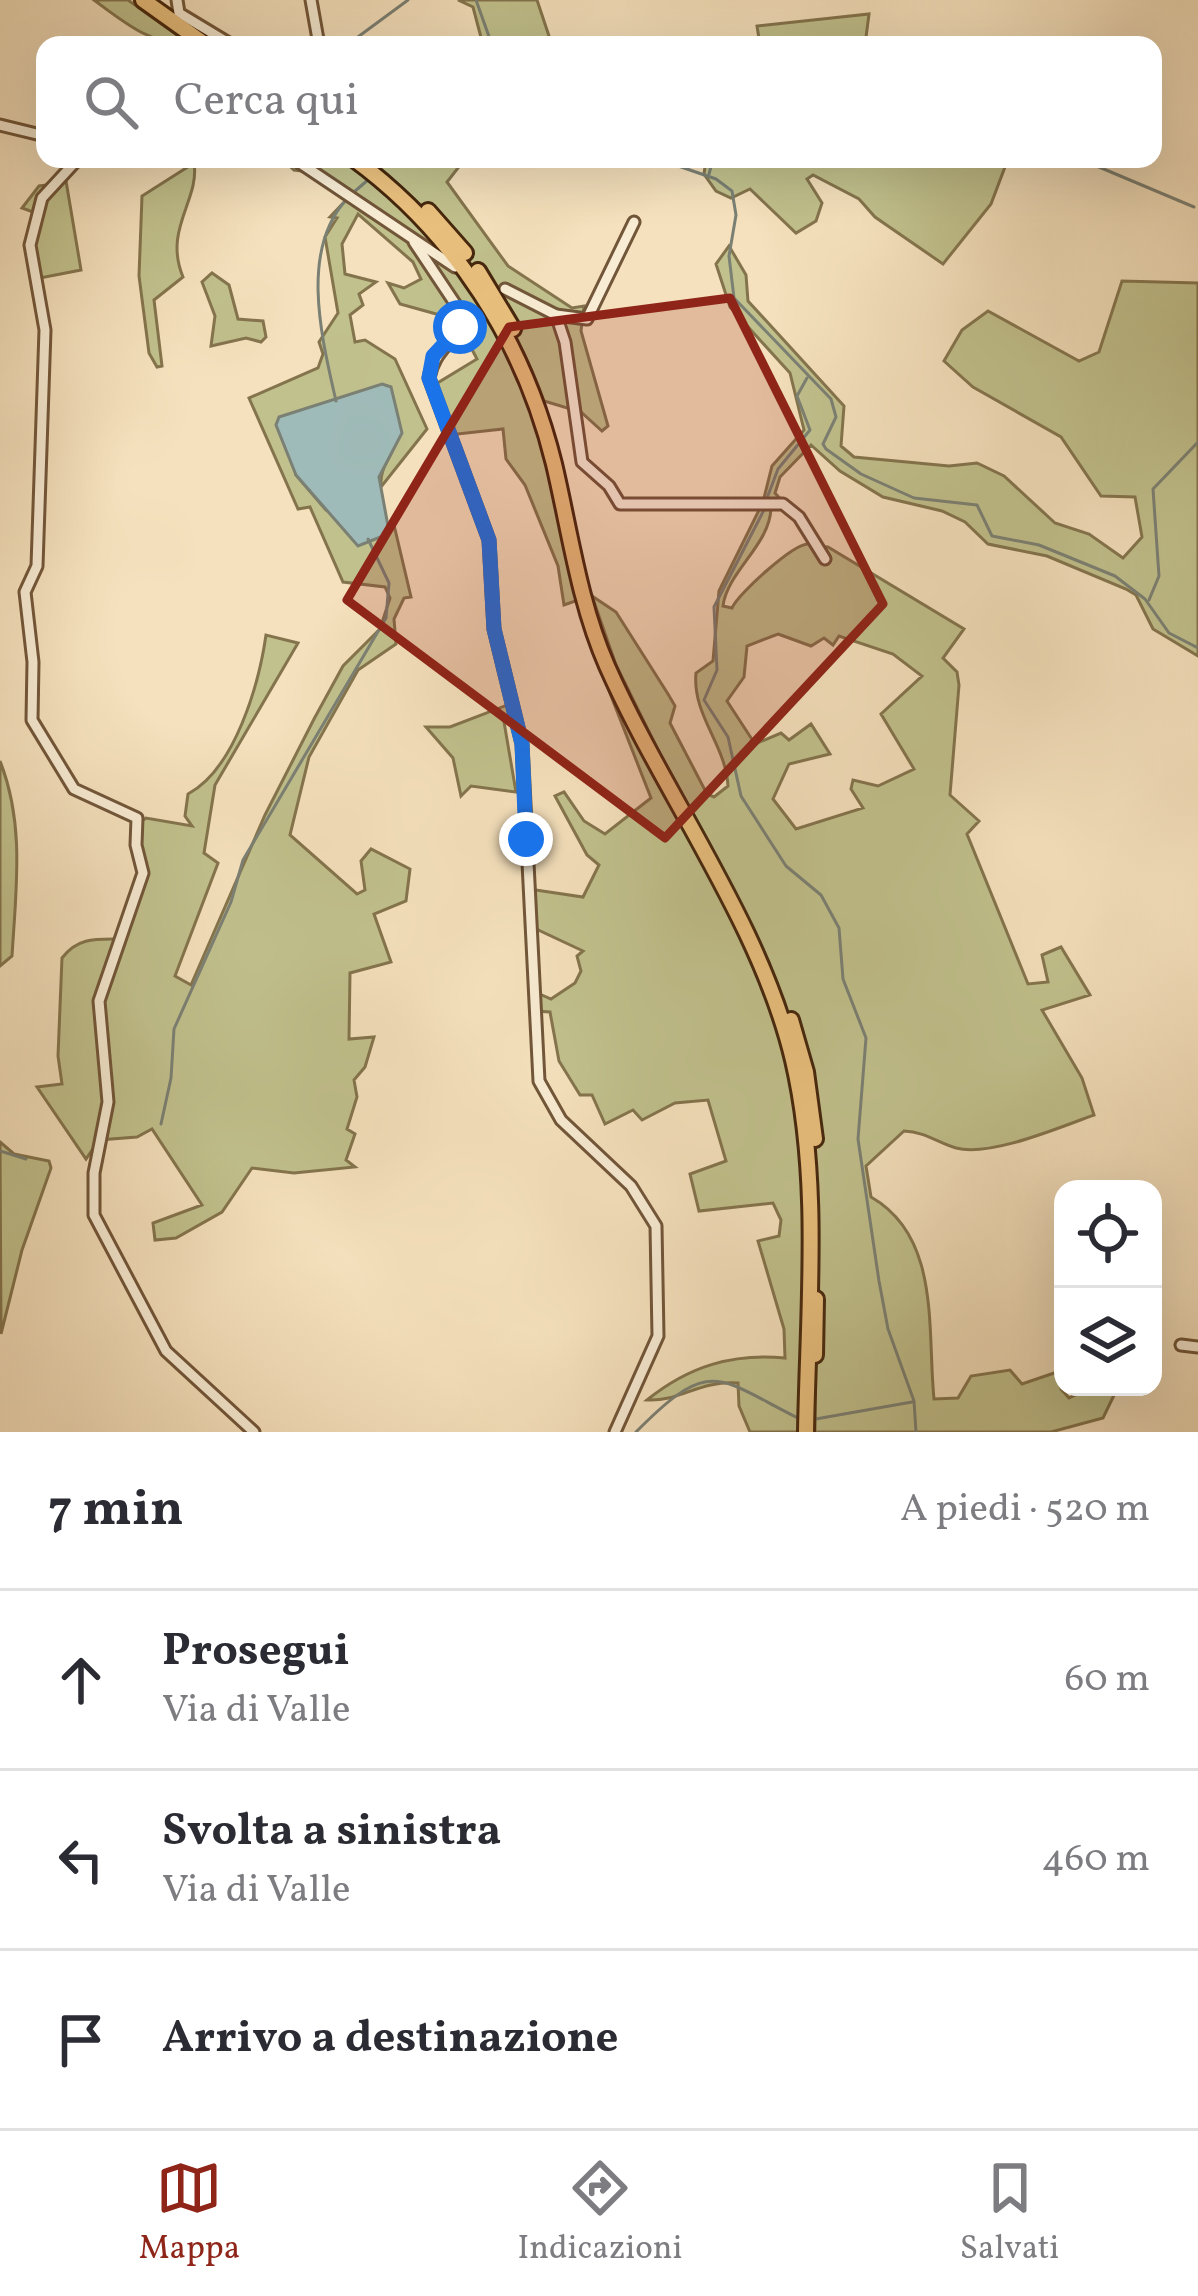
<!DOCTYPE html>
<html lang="it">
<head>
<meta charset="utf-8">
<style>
  body { margin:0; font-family:Vollkorn,serif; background:#f2f2f3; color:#2b2b33 }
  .controls { position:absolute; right:36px; bottom:36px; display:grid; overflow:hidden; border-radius:24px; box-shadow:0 12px 48px #0002 }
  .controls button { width:108px; height:108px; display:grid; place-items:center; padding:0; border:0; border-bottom:3px solid #e1e1e2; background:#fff; color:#2b2b33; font:60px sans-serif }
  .stop { position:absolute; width:36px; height:36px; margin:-27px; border:9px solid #1a73e8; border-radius:50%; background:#fff }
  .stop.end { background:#1a73e8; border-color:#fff; box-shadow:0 3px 12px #0008 }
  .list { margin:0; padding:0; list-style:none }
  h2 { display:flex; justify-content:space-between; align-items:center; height:156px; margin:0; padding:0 48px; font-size:51px }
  h2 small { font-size:39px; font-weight:400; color:#7c7c81 }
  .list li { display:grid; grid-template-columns:78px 1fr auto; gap:36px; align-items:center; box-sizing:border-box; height:180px; padding:0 48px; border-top:3px solid #e1e1e2 }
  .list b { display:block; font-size:45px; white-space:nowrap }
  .list p { margin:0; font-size:39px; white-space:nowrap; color:#7c7c81 }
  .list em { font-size:39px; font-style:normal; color:#7c7c81 }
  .icon { flex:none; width:66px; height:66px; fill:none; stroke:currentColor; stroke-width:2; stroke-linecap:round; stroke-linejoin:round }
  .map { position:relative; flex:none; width:1198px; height:1432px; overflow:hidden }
  .search { position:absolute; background:#fff; box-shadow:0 12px 48px #0002; left:36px; right:36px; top:36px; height:132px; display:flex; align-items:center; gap:30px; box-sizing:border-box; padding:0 42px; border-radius:24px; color:#7c7c81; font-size:45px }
  .sheet { height:696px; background:#fff }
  nav { display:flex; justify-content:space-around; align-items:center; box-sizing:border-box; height:168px; border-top:3px solid #e1e1e2; background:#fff; font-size:33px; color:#7c7c81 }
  nav a { display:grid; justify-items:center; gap:6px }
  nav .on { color:#8f2418 }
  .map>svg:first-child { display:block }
  .green { fill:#c1c18d; stroke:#84744d; stroke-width:3; fill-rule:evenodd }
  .water { fill:#9fbbb9; stroke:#7b8074; stroke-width:3 }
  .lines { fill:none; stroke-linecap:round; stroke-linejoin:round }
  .stream { stroke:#7b8074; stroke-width:3 }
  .minor-casing { stroke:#725639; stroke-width:15 }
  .highway-casing { stroke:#46270d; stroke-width:20 }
  .minor { stroke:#f8ecd4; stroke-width:9 }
  .highway { stroke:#eac07e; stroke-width:14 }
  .route { stroke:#1a73e8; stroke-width:15 }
  .marked { fill:#8f2418; fill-opacity:0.2; stroke:#8f2418; stroke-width:9; stroke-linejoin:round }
</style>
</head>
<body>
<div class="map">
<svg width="1198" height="1432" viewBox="0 0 1198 1432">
  <rect width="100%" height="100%" fill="#f5e1bd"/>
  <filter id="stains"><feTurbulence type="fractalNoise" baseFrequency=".00167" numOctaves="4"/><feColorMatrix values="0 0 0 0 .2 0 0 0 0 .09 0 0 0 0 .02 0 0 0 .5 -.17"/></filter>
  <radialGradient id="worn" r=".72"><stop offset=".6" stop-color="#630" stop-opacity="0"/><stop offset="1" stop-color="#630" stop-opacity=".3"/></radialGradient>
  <g class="green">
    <path d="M94,0H128L191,45C151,45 125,23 94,0Z"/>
    <polygon points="458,0 537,0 552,45 483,45 473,7"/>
    <polygon points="869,14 865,45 760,45 757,26"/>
    <path d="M282,159H354L443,241L529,386L584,598L564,605L558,566L525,485L506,459L503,429L449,435L431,387L477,359L467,340L447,331V317L400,304L388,283L404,288L421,279L413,262L358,214L342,244L345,274L376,282L359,294L363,305L350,315L355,342L365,340L395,359L427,429L381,487C378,457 410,448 394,404L296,475L326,510L383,537L394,525L411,597L404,598L394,619L396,644L358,670L309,757L290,835L357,894L365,890L361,861L371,849L410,869L406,901L374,914L391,962L350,973L349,1039L374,1037L365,1067L354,1080L357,1097L347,1129L355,1134L346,1160L355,1167L294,1173L252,1168L222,1212L176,1238L155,1240L153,1223L202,1205L152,1129L137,1137L99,1140L86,1159L37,1087L62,1084L58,1056L62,958C78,937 96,939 121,939L143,873L136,825L146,818L192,826L185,816L188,794C235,769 259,684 266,635L298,643L215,785L204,853L218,863L175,976L191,985L265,815L314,719L343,666L380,629L390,598L385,587L343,582L310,507L298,509L249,398L318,368L323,354L319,342L338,313L325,237L337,218L330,217L348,198L319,173L294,170Z"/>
    <path d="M369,159H465L447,182L508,266L572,308L584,306L581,331L608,426L602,431L581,412L544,401C508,303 450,225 369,159Z"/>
    <polygon points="706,159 1008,159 991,204 943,264 875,217 859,199 813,175 807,179 822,203 816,221 796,233 750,189 731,198 716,191 704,174"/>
    <path d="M194,163C200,200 163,229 183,277L154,300L162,366L157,367L149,353L139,276L142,196Z"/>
    <polygon points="65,175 81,270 35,279 36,213 22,208 39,186 56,184"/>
    <path d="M729,246L746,275L748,301L844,406L841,446L854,457L949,466L977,463L1004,476L1055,523L1089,534L1123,558L1142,537L1135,497L1101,496L1061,437L973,387L944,361L962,330L988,311L1079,361L1099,352L1122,281L1198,283V656L1153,629L1136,595L1126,589L1047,556L988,544L965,522L942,511L883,497L840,471L811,445L780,477L775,493L787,506L771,508C770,545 727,572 723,606L732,608C738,594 793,544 808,544C815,543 821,547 828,547L964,629L943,658L957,672L959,685L950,795L979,821L967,834L1028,984L1048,982L1042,955L1061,947L1090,995L1042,1010L1082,1078L1094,1115C1060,1127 991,1157 956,1148C938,1143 926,1132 904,1131L866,1166L871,1197C941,1237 927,1330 934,1399L958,1398L971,1376L1010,1370L1022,1384L1063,1370L1061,1389L1069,1398L1093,1387H1118L1103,1418L1051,1432H815V1142L790,1017L616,665L592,596L616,612L668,694L675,706L670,723L707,794L714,797L728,786C726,745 692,715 696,673L713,661L719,591L763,502L772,466L804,430L790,373L730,307L716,264ZM778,634L811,646L824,638L833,645L839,636L893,654L922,676L881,714L914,769L878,786L853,780L851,789L863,808L796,829L773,799L789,764L830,754L811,724L789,740L781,733L755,744L727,701L744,677L747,646Z"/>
    <polygon points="212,273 229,285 238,319 263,321 266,337 261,342 246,338 211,346 215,316 202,282"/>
    <path d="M609,671L782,1023L806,1150V1432H750L739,1406L738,1383C699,1380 680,1402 647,1400C689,1366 733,1353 785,1358L784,1329L758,1241L779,1236L781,1220L773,1203L699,1211L690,1174L726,1161L708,1100L675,1103L642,1120L633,1110L605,1124L592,1095H580L559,1061L550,1012L535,1011V992L551,999L575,983L581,971L577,956L583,951L532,927L529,889L583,897L599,865L587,855L555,796L564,792L584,821L605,834L651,798L604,678Z"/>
    <polygon points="510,704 513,716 504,722 516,792 471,786 461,796 453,758 426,727 450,727"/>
    <path d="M0,761C25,824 16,889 12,956L0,966Z"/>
    <polygon points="0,1142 14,1154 49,1161 51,1168 22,1250 1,1334"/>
  </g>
  <polygon class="water" points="382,384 391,387 402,433 379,477 388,526 383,536 358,546 296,475 276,425 279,417"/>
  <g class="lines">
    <g class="stream">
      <polyline points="476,0 492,45"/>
      <polyline points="347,45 408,0"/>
      <polyline points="658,159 716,179 732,191 736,215 729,256 734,298 831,399 836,417 823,444 826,449 861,474 914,498 977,505 992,536 1039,545 1115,576 1145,599 1169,633 1198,648"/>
      <polyline points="1080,159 1194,207"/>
      <polyline points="376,172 390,159"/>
      <polyline points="709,174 713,159"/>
      <polyline points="354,192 369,179"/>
      <path d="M336,401C322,339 299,250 347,199"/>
      <polyline points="767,498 778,469 810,430 797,396 807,378"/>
      <polyline points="765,508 714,607 717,670 704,700 728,737 741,796 786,866 821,895 839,928 843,979 866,1038 858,1139 879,1281 888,1329 914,1401 916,1432"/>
      <polyline points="1149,600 1159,576 1153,489 1198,442"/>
      <polyline points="161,1124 171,1078 174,1029 231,902 243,860 386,618 389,583 368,539"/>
      <polyline points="0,1151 26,1159"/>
      <polyline points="810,1420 912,1402"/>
      <path d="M636,1432C712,1355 717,1378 800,1419"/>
    </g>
    <defs>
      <g id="minor">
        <polyline points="177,0 179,13 232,45"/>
        <polyline points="311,0 319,45"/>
        <polyline points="0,125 45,136"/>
        <polyline points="78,159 42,198 30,245 45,330 37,566 25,592 33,662 32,720 74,789 137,818 136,845 143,873 99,1001 108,1102 94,1173 94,1215 166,1351 254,1432"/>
        <polyline points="294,159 455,267"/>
        <path d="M414,242L462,314C459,342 435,346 429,378L489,540L494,629L522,744L539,1081L561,1120L631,1186L656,1226L658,1336L615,1432"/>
        <polyline points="505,289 556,315 565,342 582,462 609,486 620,504 783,504 799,517 825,559"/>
        <polyline points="556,315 587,319 634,222"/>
        <polyline points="1181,1345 1198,1347"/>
      </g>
      <g id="highway">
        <polyline points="143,0 206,45"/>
        <path d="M354,159C456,234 524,342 554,464C570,532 579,602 607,666C664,795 761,924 793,1060C821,1180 808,1310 806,1432"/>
        <polyline points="428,211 465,253"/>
        <polyline points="478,271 513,329"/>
        <polyline points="791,1020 806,1072 815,1139"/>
        <polyline points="815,1355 816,1299"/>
      </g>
    </defs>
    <use href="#minor" class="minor-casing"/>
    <use href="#highway" class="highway-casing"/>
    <use href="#minor" class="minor"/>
    <use href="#highway" class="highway"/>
  </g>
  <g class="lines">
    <polyline class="route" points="460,327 433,356 429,378 489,540 494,629 522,744 526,839"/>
  </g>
  <path class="marked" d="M730,298L883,604L665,838L347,600L509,327Z"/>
  <rect width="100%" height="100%" filter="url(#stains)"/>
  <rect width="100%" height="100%" fill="url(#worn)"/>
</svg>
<div class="controls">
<button><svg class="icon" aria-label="locate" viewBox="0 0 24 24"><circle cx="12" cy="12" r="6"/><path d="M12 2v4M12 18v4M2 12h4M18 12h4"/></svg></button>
<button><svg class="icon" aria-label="layers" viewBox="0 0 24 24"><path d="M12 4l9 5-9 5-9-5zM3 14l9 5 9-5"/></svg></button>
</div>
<div class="stop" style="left:460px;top:327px"></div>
<div class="stop end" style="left:526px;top:839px"></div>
<div class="search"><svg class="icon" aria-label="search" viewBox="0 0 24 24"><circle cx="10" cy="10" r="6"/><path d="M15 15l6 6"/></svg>Cerca qui</div>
</div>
<section class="sheet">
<h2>7 min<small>A piedi · 520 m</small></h2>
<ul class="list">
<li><svg class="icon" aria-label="ahead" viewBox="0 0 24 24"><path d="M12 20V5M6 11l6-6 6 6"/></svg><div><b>Prosegui</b><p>Via di Valle</p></div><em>60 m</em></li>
<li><svg class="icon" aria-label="left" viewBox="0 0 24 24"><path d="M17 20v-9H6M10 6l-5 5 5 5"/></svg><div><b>Svolta a sinistra</b><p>Via di Valle</p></div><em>460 m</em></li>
<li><svg class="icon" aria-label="arrive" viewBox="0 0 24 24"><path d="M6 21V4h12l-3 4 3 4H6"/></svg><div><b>Arrivo a destinazione</b></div></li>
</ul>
</section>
<nav>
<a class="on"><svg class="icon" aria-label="map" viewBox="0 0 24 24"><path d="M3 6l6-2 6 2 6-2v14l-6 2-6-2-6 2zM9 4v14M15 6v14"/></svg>Mappa</a>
<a><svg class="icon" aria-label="directions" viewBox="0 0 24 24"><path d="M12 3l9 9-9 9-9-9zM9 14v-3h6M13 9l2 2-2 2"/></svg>Indicazioni</a>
<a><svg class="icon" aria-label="saved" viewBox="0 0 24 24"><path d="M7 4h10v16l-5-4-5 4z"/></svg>Salvati</a>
</nav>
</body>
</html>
